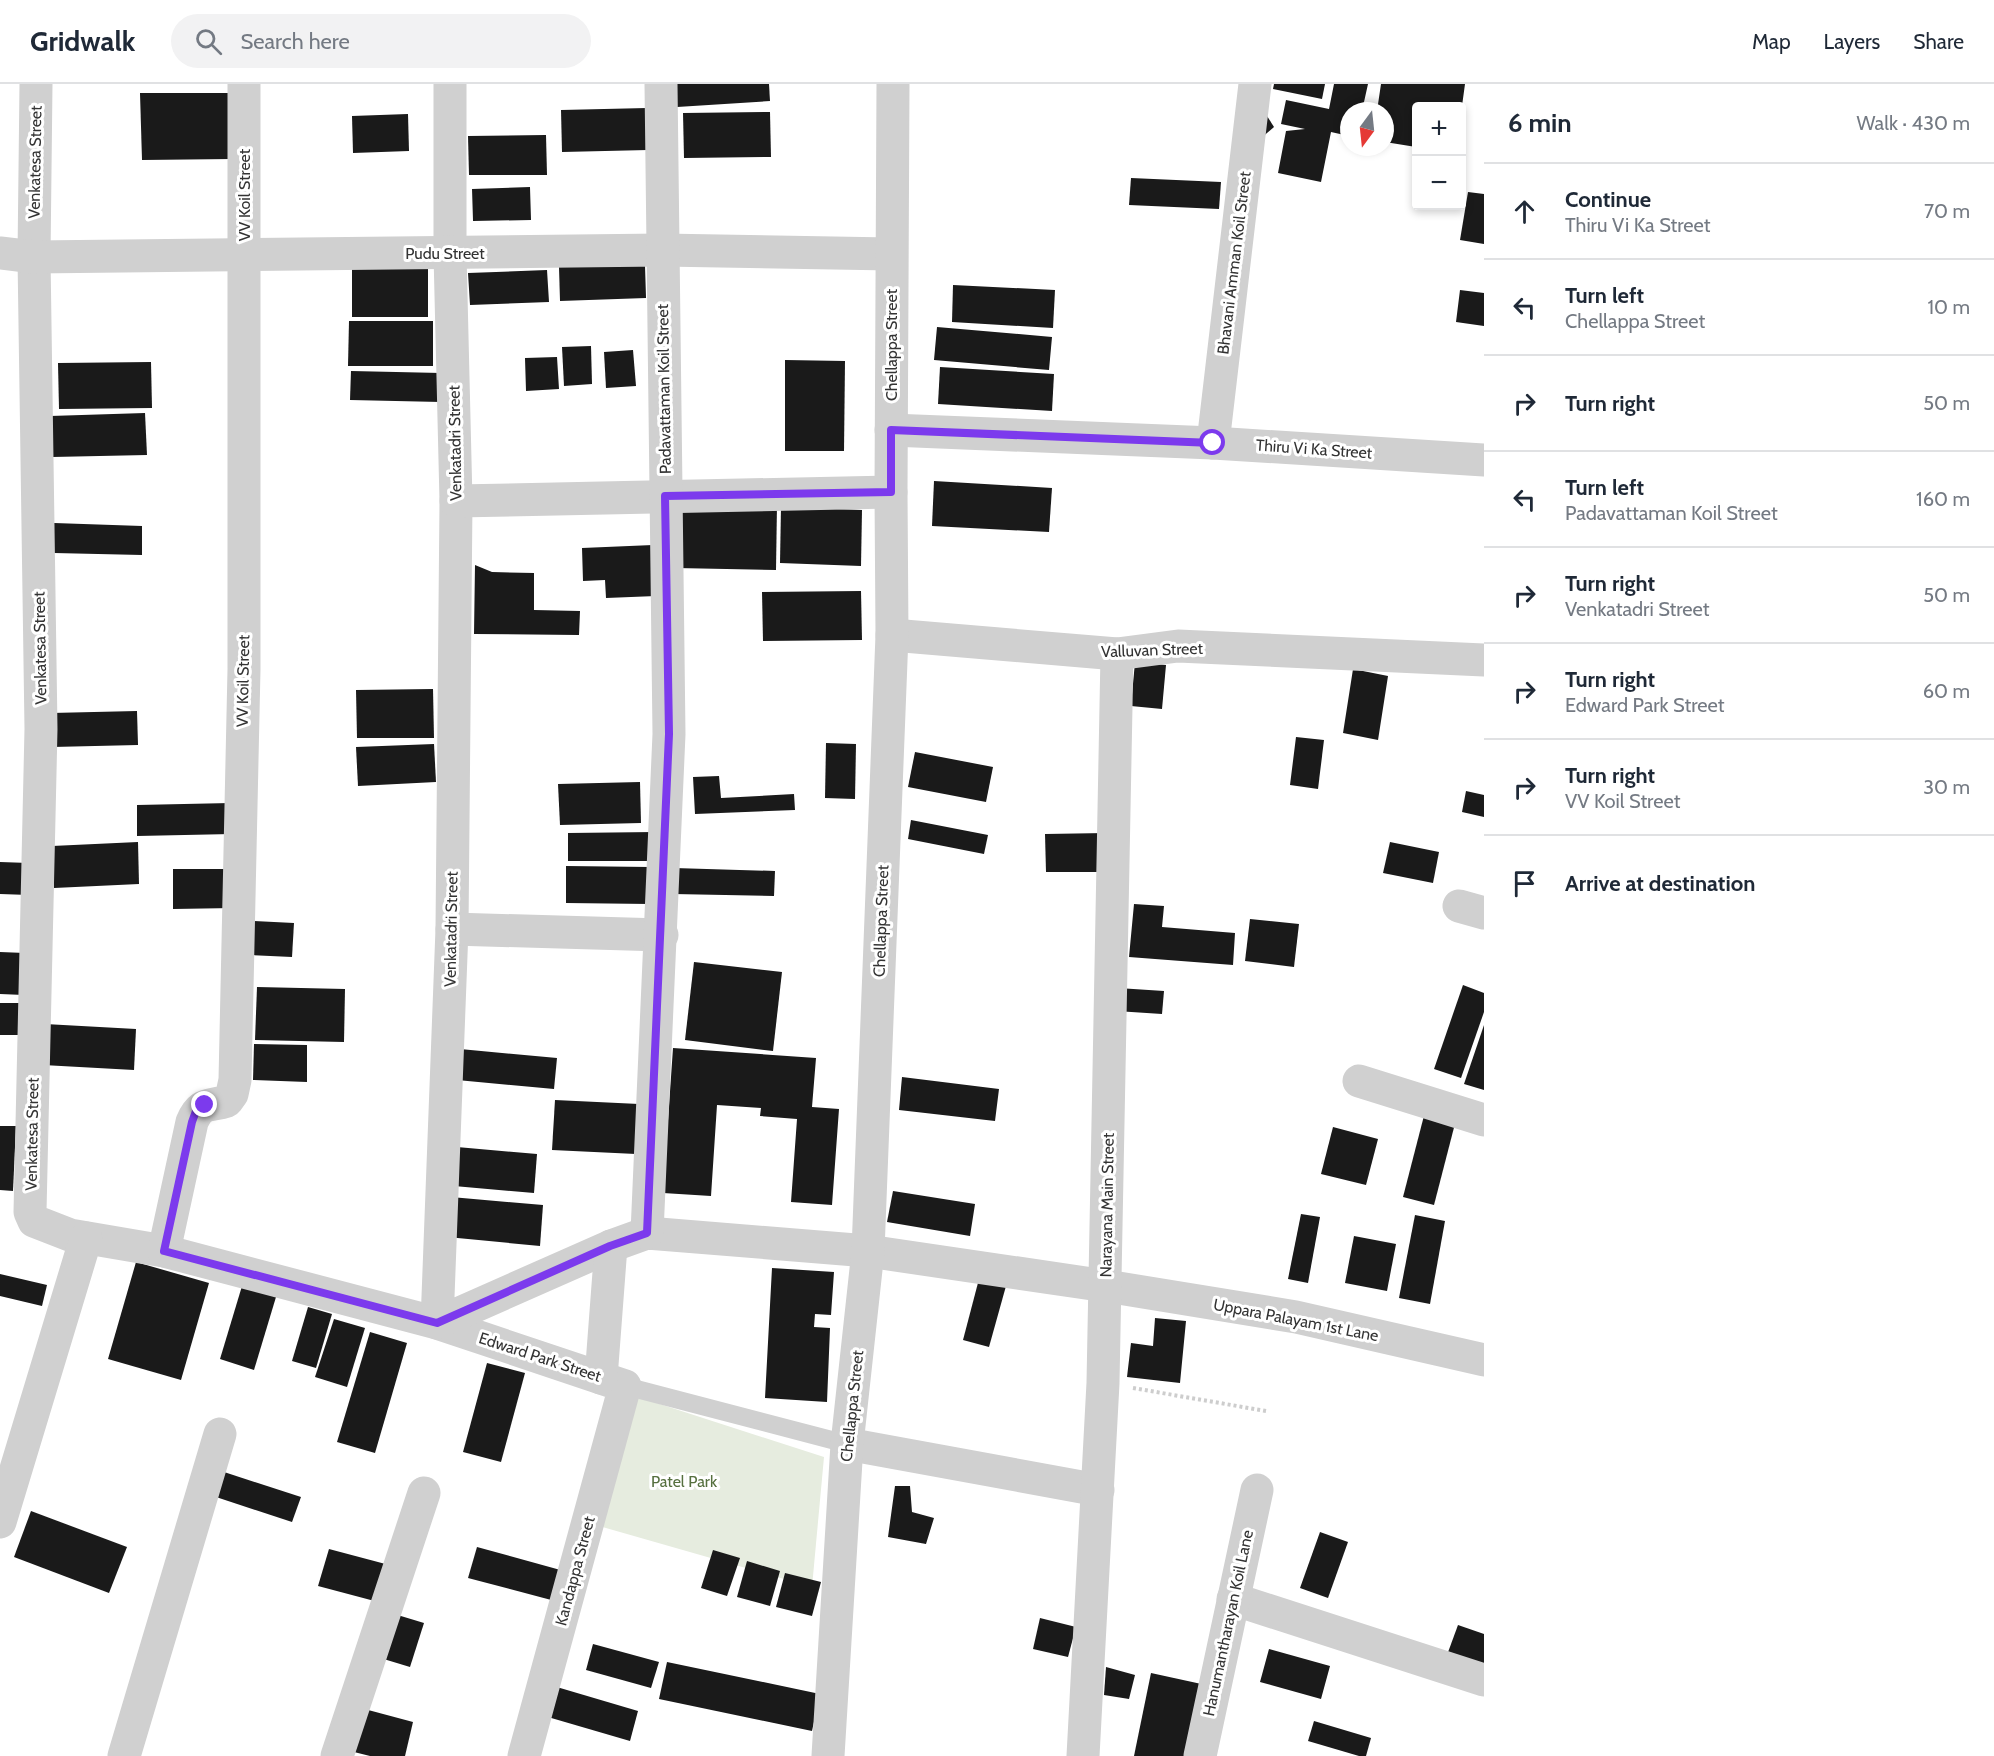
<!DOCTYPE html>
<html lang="en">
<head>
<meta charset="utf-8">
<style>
  body { margin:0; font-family:Cabin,sans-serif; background:#f2f2f3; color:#1f2937 }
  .controls { position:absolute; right:18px; top:18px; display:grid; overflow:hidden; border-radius:6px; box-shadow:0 3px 9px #0003 }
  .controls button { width:54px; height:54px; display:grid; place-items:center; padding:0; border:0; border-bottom:2px solid #e0e1e3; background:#fff; color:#1f2937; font:30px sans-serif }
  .compass { position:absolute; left:1340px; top:18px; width:54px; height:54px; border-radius:50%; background:#fff; box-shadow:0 3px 9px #0003; rotate:195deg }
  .stop { position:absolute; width:18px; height:18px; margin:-14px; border:4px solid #7c3aed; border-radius:50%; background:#fff }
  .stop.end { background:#7c3aed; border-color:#fff; box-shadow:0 2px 6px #0008 }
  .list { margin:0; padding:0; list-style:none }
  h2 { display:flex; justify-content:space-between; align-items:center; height:78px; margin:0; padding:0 24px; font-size:26px }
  h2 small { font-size:20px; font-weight:400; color:#747a83 }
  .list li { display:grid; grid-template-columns:39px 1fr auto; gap:18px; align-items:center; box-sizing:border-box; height:96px; padding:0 24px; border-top:2px solid #e0e1e3 }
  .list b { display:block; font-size:22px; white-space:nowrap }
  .list p { margin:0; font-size:20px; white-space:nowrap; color:#747a83 }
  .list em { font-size:20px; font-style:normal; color:#747a83 }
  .icon { flex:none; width:33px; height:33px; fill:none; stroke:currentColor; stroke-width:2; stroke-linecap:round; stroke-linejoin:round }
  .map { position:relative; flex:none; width:1484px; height:1672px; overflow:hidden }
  header { display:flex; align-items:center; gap:36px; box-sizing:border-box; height:84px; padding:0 30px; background:#fff; border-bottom:2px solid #e0e1e3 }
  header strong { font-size:28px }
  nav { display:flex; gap:33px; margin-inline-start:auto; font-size:21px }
  .search { width:420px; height:54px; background:#f2f2f3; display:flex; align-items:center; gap:15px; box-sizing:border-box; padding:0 21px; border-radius:33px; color:#747a83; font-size:22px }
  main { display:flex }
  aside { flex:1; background:#fff }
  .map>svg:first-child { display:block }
  .green { fill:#e6ecdf }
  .building { fill:#1a1a1a }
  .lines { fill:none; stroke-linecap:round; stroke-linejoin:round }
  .path { stroke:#cdcdcd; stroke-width:4; stroke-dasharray:3 3; stroke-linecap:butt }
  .service { stroke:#d0d0d0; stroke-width:18 }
  .minor { stroke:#d0d0d0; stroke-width:33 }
  .route { stroke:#7c3aed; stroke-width:8 }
  .labels { text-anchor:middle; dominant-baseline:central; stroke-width:6; stroke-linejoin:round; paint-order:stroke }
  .street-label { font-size:16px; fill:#333; stroke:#fff }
  .park-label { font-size:16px; fill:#56703f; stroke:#fff }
</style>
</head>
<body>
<header>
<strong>Gridwalk</strong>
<div class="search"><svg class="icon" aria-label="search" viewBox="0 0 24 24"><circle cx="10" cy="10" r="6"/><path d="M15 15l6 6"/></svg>Search here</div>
<nav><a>Map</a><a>Layers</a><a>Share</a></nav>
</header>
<main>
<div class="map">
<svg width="1484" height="1672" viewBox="0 0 1484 1672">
  <rect width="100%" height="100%" fill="#fff"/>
  <polygon class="green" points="632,1311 824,1373 812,1503 599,1442"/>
  <g class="building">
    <polygon points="676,0 769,0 770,17 677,23"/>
    <polygon points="1274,0 1325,0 1322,15 1273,5"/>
    <polygon points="1334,0 1368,0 1362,27 1349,27 1349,52 1331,48 1321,98 1278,89 1286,47 1305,45 1281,40 1286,16 1329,25"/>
    <polygon points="1381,0 1465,0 1462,22 1416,22 1416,63 1385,58 1385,27 1377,27"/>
    <polygon points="140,9 231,9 232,75 142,76"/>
    <polygon points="647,24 648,66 562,68 561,26"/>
    <polygon points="770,28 771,73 684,74 683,29"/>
    <polygon points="408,30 409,67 353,69 352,32"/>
    <polygon points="1267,32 1274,43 1253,61"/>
    <polygon points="546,51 547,91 469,91 468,52"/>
    <polygon points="1131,94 1221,98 1219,125 1129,121"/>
    <polygon points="530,103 531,136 473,137 472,105"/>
    <polygon points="1468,108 1484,110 1484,160 1460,156"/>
    <polygon points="352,180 428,181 428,233 352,233"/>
    <polygon points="645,181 646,214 560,217 559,183"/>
    <polygon points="547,186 549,218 470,221 468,189"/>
    <polygon points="953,201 1055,206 1053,244 952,238"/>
    <polygon points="1460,206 1484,209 1484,242 1456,238"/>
    <polygon points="349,237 433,237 433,282 348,282"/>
    <polygon points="937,243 1052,253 1049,286 934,276"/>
    <polygon points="591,262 592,300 564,302 562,263"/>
    <polygon points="633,266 636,302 606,304 604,268"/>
    <polygon points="557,273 559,305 526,307 525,274"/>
    <polygon points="785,276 845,277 844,367 785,367"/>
    <polygon points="151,278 152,324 59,325 58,279"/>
    <polygon points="940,283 1054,290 1052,327 938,320"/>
    <polygon points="351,287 441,289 441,318 350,316"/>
    <polygon points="145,329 147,371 52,373 50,332"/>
    <polygon points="934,397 1052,404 1049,448 932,442"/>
    <polygon points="677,418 777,420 776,486 676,484"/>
    <polygon points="781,423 862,426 861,482 780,479"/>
    <polygon points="54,439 142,442 142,471 54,469"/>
    <polygon points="653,461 656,512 606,514 605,496 583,497 582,464"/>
    <polygon points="475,481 492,488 534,489 534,526 580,527 579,551 474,550"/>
    <polygon points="861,507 862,556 763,557 762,508"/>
    <polygon points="1135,578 1166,581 1162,625 1131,622"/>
    <polygon points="1353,585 1388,592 1378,656 1343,649"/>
    <polygon points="433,605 434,654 357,654 356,606"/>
    <polygon points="137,627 138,661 52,663 51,629"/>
    <polygon points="1296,653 1324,656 1318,705 1290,701"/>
    <polygon points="826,659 856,660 855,715 825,714"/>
    <polygon points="434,660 436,698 358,702 356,663"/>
    <polygon points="915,668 993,683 986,718 908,703"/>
    <polygon points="719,692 721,714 794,710 795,726 695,730 693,693"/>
    <polygon points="640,698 641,739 560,741 558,700"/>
    <polygon points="1466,707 1484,711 1484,733 1462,728"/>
    <polygon points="231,719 232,750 137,752 137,721"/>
    <polygon points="911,736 988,751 984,770 908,755"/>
    <polygon points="655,748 656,777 568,777 568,749"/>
    <polygon points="1106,749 1107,788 1046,788 1045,750"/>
    <polygon points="138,758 139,800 54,804 52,762"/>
    <polygon points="1390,758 1439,768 1433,799 1383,789"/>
    <polygon points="0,778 29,779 29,811 0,810"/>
    <polygon points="566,782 650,783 650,820 566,819"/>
    <polygon points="674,784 775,787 774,812 673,810"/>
    <polygon points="173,785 234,785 234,824 173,825"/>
    <polygon points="1134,820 1164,822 1162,843 1235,849 1233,881 1129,873"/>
    <polygon points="1250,835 1299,840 1294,883 1245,877"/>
    <polygon points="252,837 294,839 292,873 251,871"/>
    <polygon points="0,868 25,869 24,911 0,910"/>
    <polygon points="694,878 782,888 773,967 685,956"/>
    <polygon points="1463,901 1484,909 1484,928 1461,994 1434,985"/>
    <polygon points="257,903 345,905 344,958 255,956"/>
    <polygon points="1118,904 1164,907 1162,930 1116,927"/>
    <polygon points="0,919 25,919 24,951 0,951"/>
    <polygon points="45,940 136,945 134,986 43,981"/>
    <polygon points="1484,941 1484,1006 1464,1000"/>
    <polygon points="254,960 307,961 307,998 253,996"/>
    <polygon points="673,964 816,974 812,1023 839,1025 832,1121 791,1118 797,1035 760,1032 761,1024 717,1021 711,1112 663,1109"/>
    <polygon points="460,965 557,974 554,1005 457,996"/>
    <polygon points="902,993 999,1005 995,1037 899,1026"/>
    <polygon points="555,1016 639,1020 636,1070 552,1066"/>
    <polygon points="1427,1020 1458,1028 1434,1121 1403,1113"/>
    <polygon points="0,1042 16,1042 13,1107 0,1106"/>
    <polygon points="1333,1043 1378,1055 1366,1101 1321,1090"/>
    <polygon points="457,1063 537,1070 534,1109 454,1102"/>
    <polygon points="893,1107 975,1120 970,1152 887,1138"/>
    <polygon points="451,1113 543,1121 540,1162 447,1153"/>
    <polygon points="1301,1130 1320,1133 1308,1199 1288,1195"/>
    <polygon points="1415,1131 1445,1137 1430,1220 1399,1214"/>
    <polygon points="1354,1152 1396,1160 1387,1207 1345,1199"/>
    <polygon points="136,1178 209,1199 181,1296 108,1275"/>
    <polygon points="772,1184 834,1188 831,1231 815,1230 814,1243 830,1244 827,1318 765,1314"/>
    <polygon points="0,1190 47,1201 42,1222 0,1212"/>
    <polygon points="979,1195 1006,1202 989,1263 963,1256"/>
    <polygon points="242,1202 276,1213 254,1286 220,1275"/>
    <polygon points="308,1223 332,1230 316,1284 292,1277"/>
    <polygon points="1155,1234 1186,1237 1180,1299 1127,1293 1131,1259 1153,1262"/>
    <polygon points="334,1235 365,1244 347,1303 315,1293"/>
    <polygon points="370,1248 407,1259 375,1369 337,1358"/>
    <polygon points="487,1279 525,1289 501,1378 463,1368"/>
    <polygon points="221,1387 301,1413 292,1438 213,1412"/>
    <polygon points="895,1402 910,1402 912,1428 934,1434 926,1460 888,1453"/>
    <polygon points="31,1427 127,1463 109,1509 14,1473"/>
    <polygon points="1320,1448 1348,1458 1328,1514 1300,1504"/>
    <polygon points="477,1463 564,1487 555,1517 468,1494"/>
    <polygon points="329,1465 393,1482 382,1519 318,1502"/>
    <polygon points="713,1466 740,1474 727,1512 701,1504"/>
    <polygon points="747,1477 780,1487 770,1522 737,1513"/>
    <polygon points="785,1489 821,1498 812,1532 776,1523"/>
    <polygon points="391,1529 424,1539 410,1583 377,1573"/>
    <polygon points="1040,1534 1076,1543 1068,1573 1033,1565"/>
    <polygon points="1458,1541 1484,1550 1484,1584 1447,1571"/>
    <polygon points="593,1560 659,1578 651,1604 586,1586"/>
    <polygon points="1269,1565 1330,1582 1321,1615 1260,1598"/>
    <polygon points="667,1578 820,1610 812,1647 659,1615"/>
    <polygon points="1106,1583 1135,1591 1129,1615 1104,1611"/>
    <polygon points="1151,1589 1206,1601 1191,1672 1134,1672"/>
    <polygon points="550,1601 638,1627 630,1657 541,1631"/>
    <polygon points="357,1623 413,1638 405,1672 370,1672 346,1666"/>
    <polygon points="1314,1637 1371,1654 1366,1672 1359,1672 1308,1657"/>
  </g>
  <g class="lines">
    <polyline class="path" points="1133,1304 1266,1327"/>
    <polyline class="service" points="625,1302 847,1360"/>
    <g class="minor">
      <polyline points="36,0 34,173 41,645 30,1128 34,1137 70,1151 164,1167 437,1239 625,1302 524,1672"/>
      <polyline points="450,0 450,170 456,417 452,845 437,1239 611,1162 647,1149 868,1167 1106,1202 1296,1233 1484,1276"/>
      <polyline points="0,169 34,173 662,166 891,170"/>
      <polyline points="891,346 1213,359 1484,376"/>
      <polyline points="1213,359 1255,0"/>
      <polyline points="456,417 891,408"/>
      <polyline points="892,551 1117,570 1178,562 1484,576"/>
      <polyline points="1459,822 1484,829"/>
      <polyline points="452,845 662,851"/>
      <polyline points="1359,997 1484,1036"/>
      <polyline points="647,1149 669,650 661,0"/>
      <path d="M164,1167L192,1038C201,1017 209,1023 227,1017L232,1010L235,996L244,585V0"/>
      <polyline points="601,1294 611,1162"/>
      <polyline points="847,1360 1098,1406"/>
      <polyline points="0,1438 86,1154"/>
      <polyline points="1233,1515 1484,1596"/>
      <polyline points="124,1672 220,1350"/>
      <polyline points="337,1672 424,1409"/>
      <polyline points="828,1672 847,1360 868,1167 892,551 891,408 893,0"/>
      <polyline points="1083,1672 1103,1299 1117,570"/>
      <polyline points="1200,1672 1257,1406"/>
    </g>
  </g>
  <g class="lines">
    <polyline class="route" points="205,1021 196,1027 192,1038 164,1167 437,1239 610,1162 647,1149 669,650 665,412 891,408 891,346 1213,359"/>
  </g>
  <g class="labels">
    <g class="street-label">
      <text transform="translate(35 78) rotate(-89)">Venkatesa Street</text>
      <text transform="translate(244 111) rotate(-90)">VV Koil Street</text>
      <text x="445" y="169">Pudu Street</text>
      <text transform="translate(1234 179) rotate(-83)">Bhavani Amman Koil Street</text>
      <text transform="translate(891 261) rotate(-90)">Chellappa Street</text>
      <text transform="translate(664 305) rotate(-91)">Padavattaman Koil Street</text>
      <text transform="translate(455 359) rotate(-91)">Venkatadri Street</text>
      <text transform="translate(1314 365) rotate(4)">Thiru Vi Ka Street</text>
      <text transform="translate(40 564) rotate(-91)">Venkatesa Street</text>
      <text transform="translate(1152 566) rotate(-2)">Valluvan Street</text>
      <text transform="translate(243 597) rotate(-89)">VV Koil Street</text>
      <text transform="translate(881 837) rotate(-88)">Chellappa Street</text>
      <text transform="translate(451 845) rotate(-89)">Venkatadri Street</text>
      <text transform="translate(32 1050) rotate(-89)">Venkatesa Street</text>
      <text transform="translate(1107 1121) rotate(-89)">Narayana Main Street</text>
      <text transform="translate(1296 1236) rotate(11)">Uppara Palayam 1st Lane</text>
      <text transform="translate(540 1273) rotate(18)">Edward Park Street</text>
      <text transform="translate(852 1322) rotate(-84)">Chellappa Street</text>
      <text transform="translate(575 1487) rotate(-75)">Kandappa Street</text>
      <text transform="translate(1228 1539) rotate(-78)">Hanumantharayan Koil Lane</text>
    </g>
    <g class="park-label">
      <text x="684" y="1397">Patel Park</text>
    </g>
  </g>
</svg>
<div class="controls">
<button>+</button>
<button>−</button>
</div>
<svg class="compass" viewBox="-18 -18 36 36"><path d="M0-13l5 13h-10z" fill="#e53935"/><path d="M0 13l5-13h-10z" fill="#747a83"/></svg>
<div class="stop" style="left:1213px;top:359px"></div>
<div class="stop end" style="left:205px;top:1021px"></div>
</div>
<aside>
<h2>6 min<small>Walk · 430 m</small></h2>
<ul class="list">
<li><svg class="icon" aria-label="ahead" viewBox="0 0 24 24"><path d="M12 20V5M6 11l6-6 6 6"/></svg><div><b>Continue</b><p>Thiru Vi Ka Street</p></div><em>70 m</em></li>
<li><svg class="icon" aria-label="left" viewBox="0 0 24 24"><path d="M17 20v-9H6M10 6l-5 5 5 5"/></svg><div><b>Turn left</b><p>Chellappa Street</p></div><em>10 m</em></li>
<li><svg class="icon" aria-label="right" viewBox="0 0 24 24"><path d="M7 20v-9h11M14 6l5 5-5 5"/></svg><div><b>Turn right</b></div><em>50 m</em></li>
<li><svg class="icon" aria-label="left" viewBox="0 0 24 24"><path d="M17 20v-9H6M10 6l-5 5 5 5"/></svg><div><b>Turn left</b><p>Padavattaman Koil Street</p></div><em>160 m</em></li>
<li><svg class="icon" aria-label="right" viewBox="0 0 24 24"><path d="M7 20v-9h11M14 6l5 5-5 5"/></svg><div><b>Turn right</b><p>Venkatadri Street</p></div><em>50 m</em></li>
<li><svg class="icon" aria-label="right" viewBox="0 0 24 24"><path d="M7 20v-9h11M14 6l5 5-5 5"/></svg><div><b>Turn right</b><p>Edward Park Street</p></div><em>60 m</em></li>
<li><svg class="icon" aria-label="right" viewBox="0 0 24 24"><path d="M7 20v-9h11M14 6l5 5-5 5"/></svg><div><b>Turn right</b><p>VV Koil Street</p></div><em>30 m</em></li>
<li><svg class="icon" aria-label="arrive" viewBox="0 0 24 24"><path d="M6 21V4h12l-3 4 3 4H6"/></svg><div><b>Arrive at destination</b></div></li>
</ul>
</aside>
</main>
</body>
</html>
